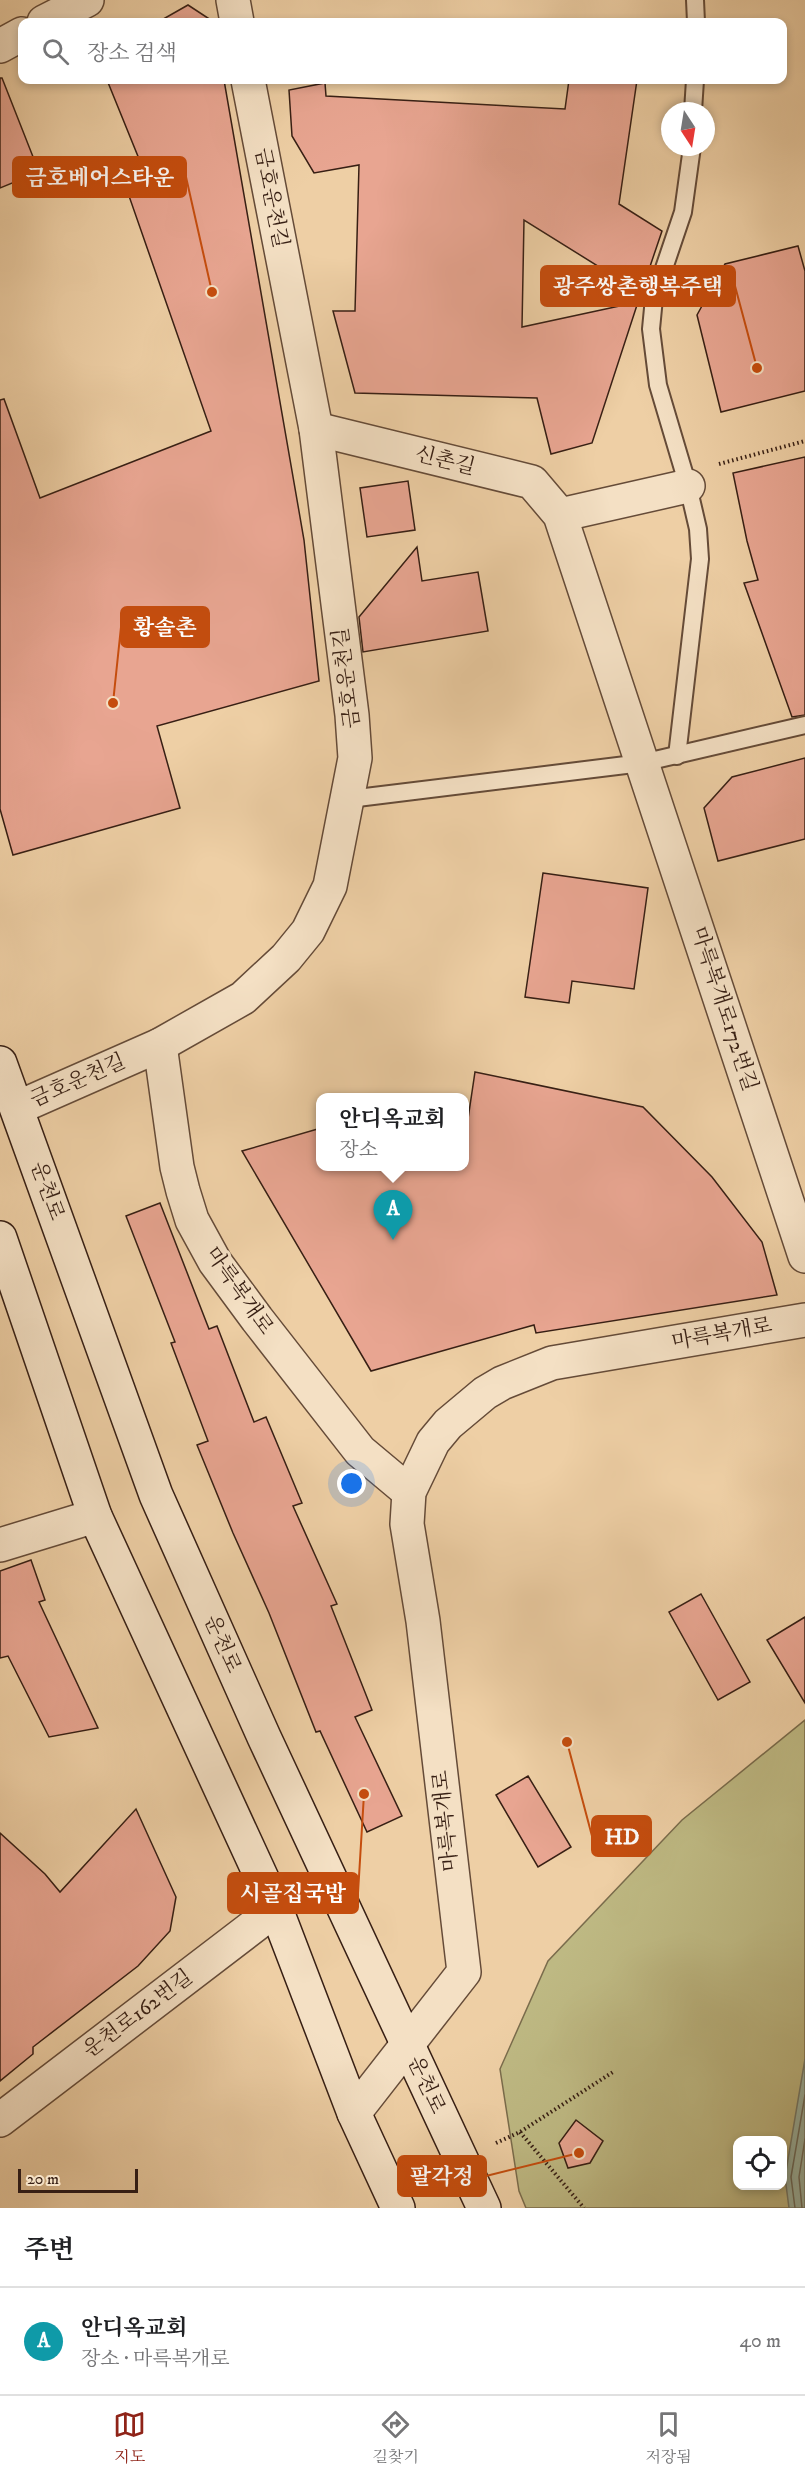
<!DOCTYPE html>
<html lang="ko">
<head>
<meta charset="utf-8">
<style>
  body { margin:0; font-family:"IM FELL DW Pica","Noto Serif KR",serif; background:#f2f2f2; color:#202124 }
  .controls { position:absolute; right:18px; bottom:18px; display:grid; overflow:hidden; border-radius:12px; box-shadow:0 3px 9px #0003 }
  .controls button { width:54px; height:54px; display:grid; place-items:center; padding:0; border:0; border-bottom:2px solid #e0e0e0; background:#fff; color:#202124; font:30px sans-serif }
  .compass { position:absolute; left:661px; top:102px; width:54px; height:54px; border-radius:50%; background:#fff; box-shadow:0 3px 9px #0003; rotate:168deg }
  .scale { position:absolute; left:18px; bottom:15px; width:120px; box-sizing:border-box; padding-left:6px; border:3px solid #371f14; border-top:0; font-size:16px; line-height:21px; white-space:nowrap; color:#371f14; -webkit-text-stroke:4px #f4e0c4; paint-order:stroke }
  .you { position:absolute; left:352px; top:1484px; width:21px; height:21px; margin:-15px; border:4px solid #fff; border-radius:50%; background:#1a73e8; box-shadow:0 0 0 9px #1a73e833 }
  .badge { display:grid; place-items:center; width:39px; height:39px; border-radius:50%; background:#8f2418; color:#fff; font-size:20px; font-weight:700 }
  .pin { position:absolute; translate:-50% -50px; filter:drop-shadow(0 2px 3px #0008) }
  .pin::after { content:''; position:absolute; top:32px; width:21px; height:18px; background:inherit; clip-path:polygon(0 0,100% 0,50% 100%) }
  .popup { position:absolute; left:316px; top:1093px; width:153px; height:78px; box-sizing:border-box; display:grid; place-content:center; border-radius:12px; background:#fff; filter:drop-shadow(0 2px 4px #0005); font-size:20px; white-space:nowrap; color:#757577 }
  .popup b { font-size:22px; color:#202124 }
  .popup::after { content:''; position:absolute; left:50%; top:100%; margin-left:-12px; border:12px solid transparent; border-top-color:#fff }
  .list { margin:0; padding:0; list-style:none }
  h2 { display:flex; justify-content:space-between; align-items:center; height:78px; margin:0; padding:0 24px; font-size:26px }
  h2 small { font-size:20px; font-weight:400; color:#757577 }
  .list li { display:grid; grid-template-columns:39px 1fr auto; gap:18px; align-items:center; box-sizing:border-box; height:108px; padding:0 24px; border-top:2px solid #e0e0e0 }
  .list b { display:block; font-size:22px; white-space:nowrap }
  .list p { margin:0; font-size:20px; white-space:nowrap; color:#757577 }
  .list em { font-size:20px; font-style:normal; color:#757577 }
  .icon { flex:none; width:33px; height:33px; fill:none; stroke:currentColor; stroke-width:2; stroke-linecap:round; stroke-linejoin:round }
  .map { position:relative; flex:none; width:805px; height:2208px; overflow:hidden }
  .search { position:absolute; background:#fff; box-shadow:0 3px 9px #0003; left:18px; right:18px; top:18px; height:66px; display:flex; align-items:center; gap:15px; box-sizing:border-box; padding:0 21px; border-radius:12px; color:#757577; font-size:22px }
  .sheet { height:186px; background:#fff }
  nav { display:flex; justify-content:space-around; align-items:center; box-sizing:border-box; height:84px; border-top:2px solid #e0e0e0; background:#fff; font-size:16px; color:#757577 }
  nav a { display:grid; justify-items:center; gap:3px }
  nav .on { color:#8f2418 }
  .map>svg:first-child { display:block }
  .green { fill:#beb983; stroke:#7a6c4c; stroke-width:1.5; fill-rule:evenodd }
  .water { fill:#99b6a6; stroke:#727a6c; stroke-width:1.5 }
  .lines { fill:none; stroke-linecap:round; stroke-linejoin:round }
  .shore { stroke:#686a5d; stroke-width:1.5 }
  .building { fill:#e8a591; stroke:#371f14; stroke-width:1.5 }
  .lane-casing { stroke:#654b38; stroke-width:20 }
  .street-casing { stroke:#654b38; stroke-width:36 }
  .secondary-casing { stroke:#371f14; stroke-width:36 }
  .path { stroke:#371f14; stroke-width:4; stroke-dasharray:1.5 3; stroke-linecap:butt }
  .lane { stroke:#f4e0c4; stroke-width:16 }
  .street { stroke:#f4e0c4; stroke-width:33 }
  .secondary { stroke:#f4e0c4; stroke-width:33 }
  .labels { text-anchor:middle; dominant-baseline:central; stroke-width:6; stroke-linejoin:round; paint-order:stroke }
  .street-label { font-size:21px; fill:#371f14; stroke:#f4e0c4 }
  .leader { fill:none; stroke:#c54d0e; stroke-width:2 }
  .callout-dot { fill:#c54d0e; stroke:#f4e0c4; stroke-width:2 }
  .callout { fill:#c54d0e; stroke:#c54d0e; stroke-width:2 }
  .callout-label { font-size:22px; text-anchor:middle; font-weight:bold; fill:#fff }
</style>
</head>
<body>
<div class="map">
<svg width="805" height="2208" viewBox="0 0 805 2208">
  <rect width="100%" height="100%" fill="#eecfa5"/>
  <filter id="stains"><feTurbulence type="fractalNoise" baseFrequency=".00333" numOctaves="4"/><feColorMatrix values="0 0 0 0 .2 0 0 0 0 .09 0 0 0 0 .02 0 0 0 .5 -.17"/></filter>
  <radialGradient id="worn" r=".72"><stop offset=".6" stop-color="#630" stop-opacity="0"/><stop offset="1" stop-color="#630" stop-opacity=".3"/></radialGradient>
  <path class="green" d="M805,1720V2208H526L519,2191L500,2069L548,1961L682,1820ZM738,2140H782V2186H738Z"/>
  <polygon class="water" points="805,2059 805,2208 789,2208 785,2177"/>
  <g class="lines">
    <g class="shore">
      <polyline points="795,2208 791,2177 805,2095"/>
      <polyline points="802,2208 799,2177 805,2139"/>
    </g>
  </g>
  <g class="building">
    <polygon points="188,5 214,22 158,22"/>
    <polygon points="0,78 2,78 39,172 0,188"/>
    <polygon points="107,80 224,80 304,540 319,681 157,726 180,808 13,855 0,809 0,400 4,399 40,498 211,431 129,196 150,186"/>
    <polygon points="569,80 637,80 619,204 662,231 641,293 524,220 522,327 638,302 592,443 551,454 537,398 355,393 333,311 355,311 359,165 314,173 292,136 289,90 325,83 326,96 565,109"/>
    <polygon points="798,246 805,271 805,391 721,412 697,315 725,264"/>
    <polygon points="805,457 805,715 792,717 744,583 758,580 747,541 733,473"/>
    <polygon points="408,481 415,530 367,537 360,488"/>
    <polygon points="417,547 422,581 478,572 488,631 363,652 359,617"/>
    <polygon points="805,758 805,839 718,861 704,808 732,777"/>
    <polygon points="543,873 648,888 634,989 572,981 569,1003 525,997"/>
    <polygon points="475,1072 643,1107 712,1177 762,1242 777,1295 536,1333 534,1325 371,1371 242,1151 321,1128 321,1167 465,1167 465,1139"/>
    <polygon points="160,1203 209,1329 217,1326 254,1422 266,1417 302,1503 293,1506 337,1604 331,1606 372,1710 355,1717 402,1816 367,1832 320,1731 316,1732 269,1613 233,1533 197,1445 208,1441 171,1343 175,1342 126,1216"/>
    <polygon points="31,1560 45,1600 39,1602 98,1728 49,1737 8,1656 0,1658 0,1571"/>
    <polygon points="701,1594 750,1682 718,1700 669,1612"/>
    <polygon points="805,1617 805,1703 767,1640"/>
    <polygon points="528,1776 571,1847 538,1867 496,1795"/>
    <polygon points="136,1809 176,1897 170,1931 138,1966 33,2047 33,2054 0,2081 0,1833 45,1874 60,1892"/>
    <polygon points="576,2120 603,2141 590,2163 568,2168 559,2143"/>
  </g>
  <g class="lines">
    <defs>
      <g id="lane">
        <polyline points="695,0 696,22"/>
        <polyline points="693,111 695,80"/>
        <polyline points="677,756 700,559 698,529 688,486 658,385 651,329 654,298 683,212 692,147"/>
        <polyline points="349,799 642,763 805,725"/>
      </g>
      <g id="street">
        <polyline points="233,0 237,22"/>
        <polyline points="44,22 87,0"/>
        <polyline points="0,46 22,34"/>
        <polyline points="316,429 532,482 560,515 805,1256"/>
        <polyline points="560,515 688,486"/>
        <polyline points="160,1045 177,1167 183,1191 192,1220 215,1262 257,1319 360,1451 409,1492"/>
        <polyline points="17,1108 160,1045 243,998 286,958 308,931 330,886 355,758 352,715 316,429 248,80"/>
        <polyline points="0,1545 95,1516"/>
        <polyline points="354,2113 464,1972 423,1621 407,1524 409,1492 433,1442 448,1424 485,1393 502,1383 552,1363 805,1320"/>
        <polyline points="0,2120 276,1909"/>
      </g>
      <g id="secondary">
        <polyline points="0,1063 156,1495 264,1737 484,2208"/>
        <polyline points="0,1238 95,1516 276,1909 354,2113 398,2208"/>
      </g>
    </defs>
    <use href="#lane" class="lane-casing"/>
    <use href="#street" class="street-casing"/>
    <use href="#secondary" class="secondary-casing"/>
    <g class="path">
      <polyline points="719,464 805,441"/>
      <polyline points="520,2132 584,2208"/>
      <polyline points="496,2143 520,2132 613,2072"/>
    </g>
    <use href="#lane" class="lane"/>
    <use href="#street" class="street"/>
    <use href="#secondary" class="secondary"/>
  </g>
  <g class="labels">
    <g class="street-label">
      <text transform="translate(271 198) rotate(79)">금호운천길</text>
      <text transform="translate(445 461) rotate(14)">신촌길</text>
      <text transform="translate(347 678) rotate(-97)">금호운천길</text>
      <text transform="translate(724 1009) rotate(72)">마륵복개로172번길</text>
      <text transform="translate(78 1081) rotate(-24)">금호운천길</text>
      <text transform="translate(47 1191) rotate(70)">운천로</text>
      <text transform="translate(239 1291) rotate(55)">마륵복개로</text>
      <text transform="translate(722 1334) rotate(-10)">마륵복개로</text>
      <text transform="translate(222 1644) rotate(66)">운천로</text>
      <text transform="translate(446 1821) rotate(-96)">마륵복개로</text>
      <text transform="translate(138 2014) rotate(-37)">운천로162번길</text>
      <text transform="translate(426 2085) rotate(65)">운천로</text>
    </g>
  </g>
  <path class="leader" d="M212 292L186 177M757 368L735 286M113 703L121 627M567 1742L592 1836M364 1794L358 1893M579 2153L486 2176"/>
  <g class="callout-dot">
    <circle cx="212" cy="292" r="6"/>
    <circle cx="757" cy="368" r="6"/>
    <circle cx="113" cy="703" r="6"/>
    <circle cx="567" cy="1742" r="6"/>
    <circle cx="364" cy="1794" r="6"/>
    <circle cx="579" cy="2153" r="6"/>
  </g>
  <g class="callout">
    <rect x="13" y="157" width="173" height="40" rx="6"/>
    <rect x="541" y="266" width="194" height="40" rx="6"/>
    <rect x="121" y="607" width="88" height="40" rx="6"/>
    <rect x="592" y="1816" width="59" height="40" rx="6"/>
    <rect x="228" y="1873" width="130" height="40" rx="6"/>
    <rect x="398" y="2156" width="88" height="40" rx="6"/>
  </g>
  <g class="callout-label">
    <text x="100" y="185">금호베어스타운</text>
    <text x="638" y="294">광주쌍촌행복주택</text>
    <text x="165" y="635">황솔촌</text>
    <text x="622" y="1844">HD</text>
    <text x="293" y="1901">시골집국밥</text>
    <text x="442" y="2184">팔각정</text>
  </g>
  <rect width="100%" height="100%" filter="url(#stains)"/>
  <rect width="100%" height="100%" fill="url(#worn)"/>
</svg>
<div class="controls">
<button><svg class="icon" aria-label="locate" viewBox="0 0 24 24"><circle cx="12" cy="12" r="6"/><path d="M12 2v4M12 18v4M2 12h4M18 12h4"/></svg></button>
</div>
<svg class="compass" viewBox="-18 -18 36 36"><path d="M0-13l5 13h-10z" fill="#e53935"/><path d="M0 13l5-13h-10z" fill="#757577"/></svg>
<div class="scale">20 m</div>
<div class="you"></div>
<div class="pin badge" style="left:393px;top:1240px;background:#0f9aa8">A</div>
<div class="popup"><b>안디옥교회</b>장소</div>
<div class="search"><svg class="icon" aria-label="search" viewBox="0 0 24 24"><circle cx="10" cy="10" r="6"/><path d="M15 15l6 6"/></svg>장소 검색</div>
</div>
<section class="sheet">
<h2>주변<small></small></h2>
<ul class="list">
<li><span class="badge" style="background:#0f9aa8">A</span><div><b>안디옥교회</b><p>장소 · 마륵복개로</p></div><em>40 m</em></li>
</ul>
</section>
<nav>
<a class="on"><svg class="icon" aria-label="map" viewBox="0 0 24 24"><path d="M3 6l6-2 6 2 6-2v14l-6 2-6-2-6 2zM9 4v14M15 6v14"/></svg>지도</a>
<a><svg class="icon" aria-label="directions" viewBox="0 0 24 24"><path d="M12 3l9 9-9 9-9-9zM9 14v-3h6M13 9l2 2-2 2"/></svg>길찾기</a>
<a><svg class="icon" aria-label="saved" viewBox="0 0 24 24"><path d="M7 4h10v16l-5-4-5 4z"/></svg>저장됨</a>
</nav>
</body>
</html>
